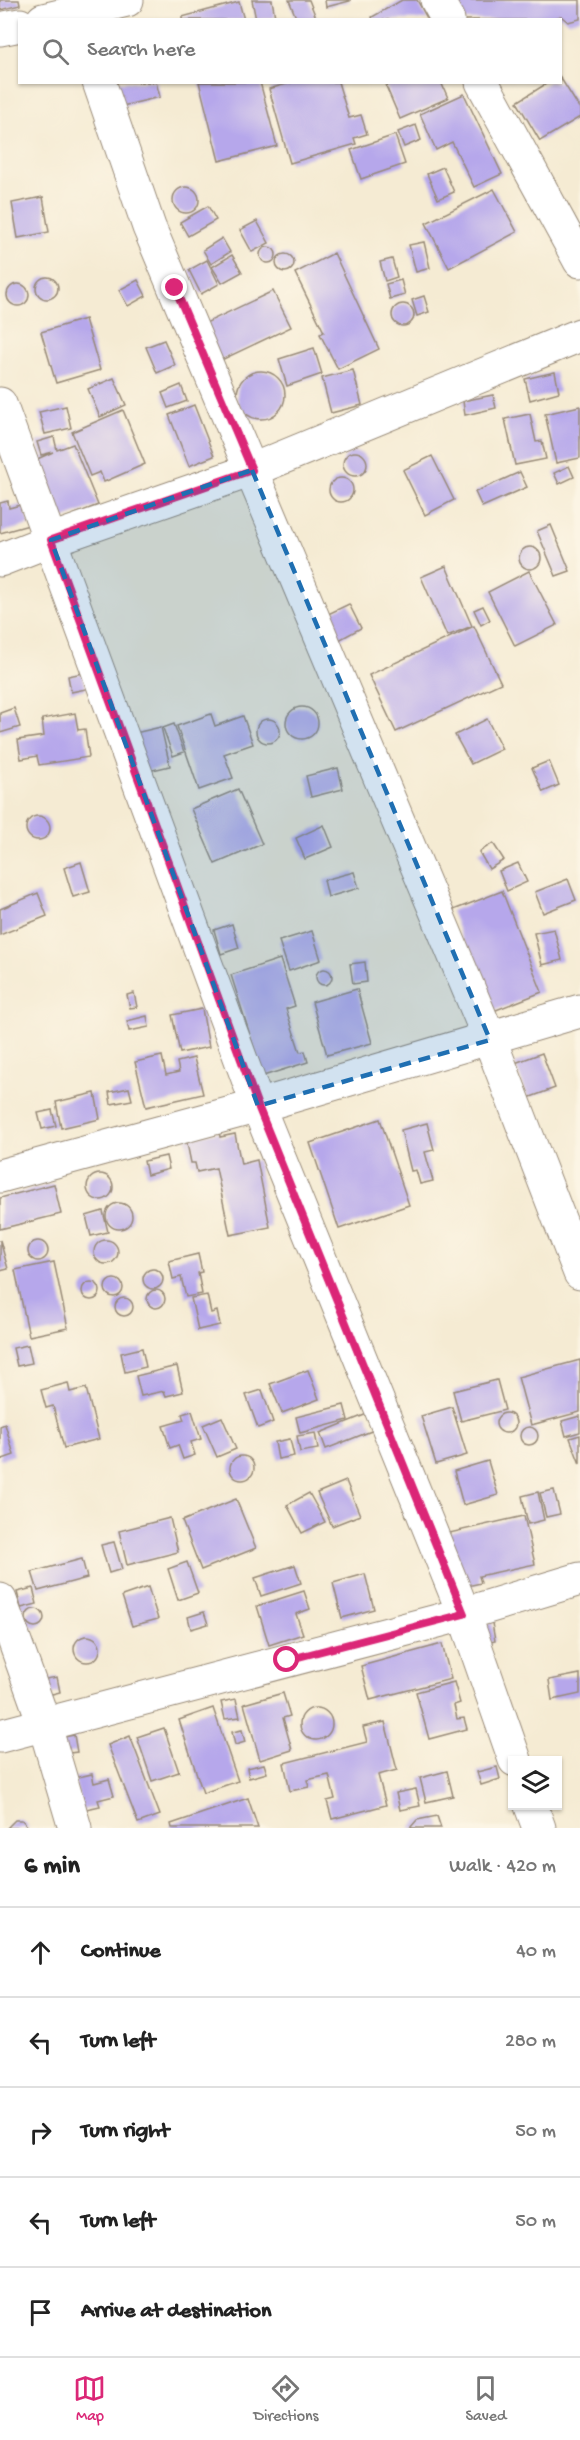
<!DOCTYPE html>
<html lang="en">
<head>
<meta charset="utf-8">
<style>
  body { margin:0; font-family:"Gochi Hand",sans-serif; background:#f2f2f2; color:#222 }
  .controls { position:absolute; right:18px; bottom:18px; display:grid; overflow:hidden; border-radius:0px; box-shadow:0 2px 4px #0004 }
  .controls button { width:54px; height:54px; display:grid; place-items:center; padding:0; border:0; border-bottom:2px solid #e0e0e0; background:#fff; color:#222; font:30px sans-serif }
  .stop { position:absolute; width:18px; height:18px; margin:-14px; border:4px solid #db2777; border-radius:50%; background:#fff }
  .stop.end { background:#db2777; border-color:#fff; box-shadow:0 2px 6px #0008 }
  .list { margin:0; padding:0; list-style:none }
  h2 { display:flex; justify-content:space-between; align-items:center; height:78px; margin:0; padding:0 24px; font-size:26px }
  h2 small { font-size:20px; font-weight:400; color:#767676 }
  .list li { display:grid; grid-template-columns:39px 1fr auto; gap:18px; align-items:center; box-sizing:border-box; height:90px; padding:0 24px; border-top:2px solid #e0e0e0 }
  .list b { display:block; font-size:22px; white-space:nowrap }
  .list em { font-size:20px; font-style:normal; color:#767676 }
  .icon { flex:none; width:33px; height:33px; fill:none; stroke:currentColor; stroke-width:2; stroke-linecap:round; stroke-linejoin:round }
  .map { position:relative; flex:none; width:580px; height:1828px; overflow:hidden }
  .search { position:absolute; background:#fff; box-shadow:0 2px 4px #0004; left:18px; right:18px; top:18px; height:66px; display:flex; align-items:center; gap:15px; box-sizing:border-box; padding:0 21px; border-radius:0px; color:#767676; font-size:22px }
  .sheet { height:528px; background:#fff }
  nav { display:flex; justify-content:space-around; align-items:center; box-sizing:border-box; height:84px; border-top:2px solid #e0e0e0; background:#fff; font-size:16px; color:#767676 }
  nav a { display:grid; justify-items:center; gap:3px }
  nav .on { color:#db2777 }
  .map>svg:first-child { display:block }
  .building { fill:#b6a7eb }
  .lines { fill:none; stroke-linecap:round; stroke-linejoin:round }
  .minor-casing { stroke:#988a78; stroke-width:35 }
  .minor { stroke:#fff; stroke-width:33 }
  .route { stroke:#db2777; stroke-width:8 }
  .marked { fill:#1f6fb2; fill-opacity:0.2; stroke:#1f6fb2; stroke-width:4.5; stroke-dasharray:12 8; stroke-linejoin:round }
</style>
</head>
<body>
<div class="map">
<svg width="580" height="1828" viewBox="0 0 580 1828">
  <rect width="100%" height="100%" fill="#fcf5e5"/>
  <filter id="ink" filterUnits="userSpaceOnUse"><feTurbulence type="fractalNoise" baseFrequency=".0167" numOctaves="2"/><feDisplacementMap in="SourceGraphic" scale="12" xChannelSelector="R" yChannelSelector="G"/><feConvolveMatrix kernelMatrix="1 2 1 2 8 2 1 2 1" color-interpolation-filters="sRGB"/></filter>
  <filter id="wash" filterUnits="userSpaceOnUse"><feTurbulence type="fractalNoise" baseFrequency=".008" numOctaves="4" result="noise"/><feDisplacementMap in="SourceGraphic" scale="24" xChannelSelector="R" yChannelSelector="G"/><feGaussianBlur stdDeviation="1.35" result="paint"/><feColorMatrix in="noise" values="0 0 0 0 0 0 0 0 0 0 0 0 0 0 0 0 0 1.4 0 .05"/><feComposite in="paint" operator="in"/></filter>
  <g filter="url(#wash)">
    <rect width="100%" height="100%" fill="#f5ebd3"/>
    <g id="blocks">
      <g class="building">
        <polygon points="0,0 19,0 20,5 0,10"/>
        <polygon points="252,0 272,0 275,17 256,20"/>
        <polygon points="289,0 309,0 317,20 297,20"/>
        <polygon points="325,0 350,0 350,1 326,7"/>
        <polygon points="402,0 417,0 428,20 373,20 372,17"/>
        <polygon points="453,0 580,0 580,19 568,22 561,16 549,20 459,20"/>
        <polygon points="239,2 244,20 182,20 182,17"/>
        <polygon points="560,77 580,109 580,117 540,141 517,102 549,82 560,82"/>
        <polygon points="116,82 156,82 160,97 122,106"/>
        <polygon points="199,82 260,82 277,146 219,161"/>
        <polygon points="293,82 338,82 349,118 361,115 367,134 354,138 356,144 290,163 269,89"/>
        <polygon points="394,82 441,82 448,98 400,119 386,86"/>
        <polygon points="464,94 502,174 474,187 452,142 436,150 420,114"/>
        <polygon points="416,125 421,140 404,147 398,132"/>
        <polygon points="395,135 405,164 361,179 351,150"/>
        <polygon points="443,167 454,192 438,199 427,174"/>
        <circle cx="186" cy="200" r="13"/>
        <polygon points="494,189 517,232 449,268 426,223"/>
        <polygon points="43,197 49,232 18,238 12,203"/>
        <polygon points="208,206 216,220 188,236 180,222"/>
        <polygon points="257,221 269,243 252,252 240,230"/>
        <polygon points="222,238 230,252 211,264 203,250"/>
        <polygon points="424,242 430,268 416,272 409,245"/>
        <circle cx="268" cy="255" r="8"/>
        <polygon points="334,253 379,349 338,369 320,334 324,332 295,273"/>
        <circle cx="285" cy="263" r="9"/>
        <polygon points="232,255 242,272 222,283 212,267"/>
        <polygon points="392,259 397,277 385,281 380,262"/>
        <polygon points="207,260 219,284 201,294 189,270"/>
        <circle cx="47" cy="288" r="11"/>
        <polygon points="138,280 146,296 128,306 119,290"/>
        <polygon points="401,280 405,295 390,299 386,284"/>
        <circle cx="18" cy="295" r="11"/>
        <polygon points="273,291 291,327 213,364 195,328"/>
        <polygon points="424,296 429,312 417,316 412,300"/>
        <circle cx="403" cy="315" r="11"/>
        <polygon points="85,319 100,370 56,383 41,332"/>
        <polygon points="164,340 175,365 157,373 146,347"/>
        <polygon points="314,348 322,374 287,386 279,359"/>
        <polygon points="353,370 362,405 331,413 322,378"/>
        <circle cx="261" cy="395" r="24"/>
        <polygon points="555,372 559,392 530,400 525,379"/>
        <polygon points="114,378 126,405 100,417 88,389"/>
        <polygon points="181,385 187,401 168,408 162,393"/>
        <polygon points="493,395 496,408 465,415 463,401"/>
        <polygon points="194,405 214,456 189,466 169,415"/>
        <polygon points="66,406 71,428 45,434 39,412"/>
        <polygon points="580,406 580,458 556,463 545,414"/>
        <polygon points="123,410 145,464 104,482 100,472 90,476 72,432"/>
        <polygon points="530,414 536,442 542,441 546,459 515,465 505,419"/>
        <polygon points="54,437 57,450 73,444 98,505 60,520 35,460 53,452 41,455 37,442"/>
        <circle cx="355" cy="464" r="12"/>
        <polygon points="432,456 454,500 425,515 403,470"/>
        <polygon points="569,466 574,477 559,484 554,473"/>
        <polygon points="520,472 527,487 482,507 475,492"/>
        <circle cx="341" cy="490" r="12"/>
        <polygon points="8,501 9,508 24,504 29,525 0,533 0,503"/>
        <polygon points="551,525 570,571 556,576 537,531"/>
        <circle cx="530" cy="558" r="11"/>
        <polygon points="446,566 472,626 447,636 421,577"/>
        <polygon points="529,571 557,625 515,646 488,592"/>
        <polygon points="349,604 361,628 339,640 326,615"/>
        <polygon points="483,606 490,620 481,625 474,610"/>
        <polygon points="474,626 501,683 396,732 369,675"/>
        <polygon points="83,673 86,689 71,692 68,676"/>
        <circle cx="302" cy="723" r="16"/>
        <polygon points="14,708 20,727 0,733 0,713"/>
        <polygon points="75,713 78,730 85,729 89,757 39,765 37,756 21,759 18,740 44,736 42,719"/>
        <polygon points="211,714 215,726 243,716 253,744 224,754 233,778 199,790 177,726"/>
        <circle cx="268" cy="731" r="12"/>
        <polygon points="487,719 502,749 471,764 455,735"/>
        <polygon points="174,724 184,752 173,756 163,728"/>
        <polygon points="161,727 170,766 144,772 135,733"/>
        <polygon points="549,761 559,785 543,792 532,768"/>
        <polygon points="338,768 343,789 311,797 306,776"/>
        <polygon points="238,789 262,844 215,864 191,809"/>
        <circle cx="38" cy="828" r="12"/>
        <polygon points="324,825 333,847 305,859 296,838"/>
        <polygon points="493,843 504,860 489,869 479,852"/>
        <polygon points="81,862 90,892 73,897 64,868"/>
        <polygon points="518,863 527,882 507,891 499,871"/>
        <polygon points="354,872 359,888 328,897 324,880"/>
        <polygon points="568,879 576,900 543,913 535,892"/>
        <polygon points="502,891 542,992 491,1012 451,911"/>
        <polygon points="38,893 47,916 0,935 0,909"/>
        <polygon points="232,924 239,948 221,954 214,930"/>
        <polygon points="554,929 562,960 542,965 534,933"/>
        <polygon points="312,931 321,960 289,971 279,941"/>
        <polygon points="280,959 295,1006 286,1009 300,1052 305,1051 308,1062 263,1076 231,975"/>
        <polygon points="365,962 367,982 353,984 350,964"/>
        <circle cx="324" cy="977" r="8"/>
        <polygon points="357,989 372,1043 327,1055 312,1002"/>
        <polygon points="134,993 137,1007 130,1008 127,995"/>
        <polygon points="202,1009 209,1047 180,1053 172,1015"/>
        <polygon points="147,1016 149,1027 129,1031 127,1021"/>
        <polygon points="542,1053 555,1088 528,1098 515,1063"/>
        <polygon points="162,1056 166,1075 179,1072 177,1062 194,1058 203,1094 146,1107 135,1062"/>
        <polygon points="129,1088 132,1100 111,1104 109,1092"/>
        <polygon points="95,1093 100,1119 61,1128 56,1102"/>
        <polygon points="52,1110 56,1126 42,1129 38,1113"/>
        <polygon points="380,1119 409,1205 339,1229 310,1143"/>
        <polygon points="427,1123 434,1150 425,1152 433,1181 420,1184 416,1170 411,1171 401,1130"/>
        <polygon points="219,1132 220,1137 235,1134 241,1164 257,1160 270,1227 230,1235 216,1168 197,1172 195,1163 191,1163 186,1138"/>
        <polygon points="166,1156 169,1169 147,1175 144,1161"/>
        <circle cx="100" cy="1187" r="13"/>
        <polygon points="54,1184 61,1214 0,1229 0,1198"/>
        <circle cx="119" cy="1216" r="13"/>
        <polygon points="103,1211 108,1232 91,1236 86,1216"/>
        <circle cx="106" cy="1252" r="12"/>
        <polygon points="0,1240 8,1269 0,1271"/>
        <circle cx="38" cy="1251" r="10"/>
        <polygon points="198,1254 202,1272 198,1273 202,1294 186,1297 181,1277 173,1279 169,1261"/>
        <polygon points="54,1262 68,1328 29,1336 15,1270"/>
        <circle cx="153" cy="1279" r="10"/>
        <circle cx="114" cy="1288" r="9"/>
        <circle cx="91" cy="1291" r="9"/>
        <circle cx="156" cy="1299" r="9"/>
        <polygon points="207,1295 211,1313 217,1311 220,1325 198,1330 191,1298"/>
        <circle cx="124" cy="1307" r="9"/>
        <polygon points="28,1345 32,1363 17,1366 13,1348"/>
        <polygon points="142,1348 146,1367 125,1372 121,1353"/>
        <polygon points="580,1360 580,1412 531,1425 518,1377"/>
        <polygon points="177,1366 183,1392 166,1396 164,1391 141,1396 136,1376"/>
        <polygon points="308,1370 319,1399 282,1413 270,1384"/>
        <polygon points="497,1380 505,1410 461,1421 453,1391"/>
        <polygon points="68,1383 70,1392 86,1388 99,1439 64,1448 53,1406 46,1408 41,1390"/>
        <polygon points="262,1390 273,1422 258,1428 246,1395"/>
        <polygon points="344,1405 348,1420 300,1433 296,1417"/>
        <polygon points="452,1407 467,1455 436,1464 421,1416"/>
        <polygon points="192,1411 201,1439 191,1442 195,1455 183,1459 178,1445 170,1448 163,1426 184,1420 182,1414"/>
        <circle cx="506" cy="1423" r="10"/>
        <polygon points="367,1414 374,1430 326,1449 320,1433"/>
        <polygon points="580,1416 580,1432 566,1436 562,1421"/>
        <polygon points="222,1417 236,1449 217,1457 203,1425"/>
        <polygon points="5,1424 14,1455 0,1460 0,1426"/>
        <circle cx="529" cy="1436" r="9"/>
        <polygon points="315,1433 318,1449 300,1452 297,1436"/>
        <polygon points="580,1435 580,1464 570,1438"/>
        <polygon points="290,1439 294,1456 278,1459 275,1442"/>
        <circle cx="242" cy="1468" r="12"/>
        <polygon points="488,1461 498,1495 463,1505 454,1471"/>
        <polygon points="346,1481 360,1515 332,1526 317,1493"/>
        <polygon points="554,1490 560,1514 546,1517 540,1493"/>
        <polygon points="538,1492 544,1520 528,1524 522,1496"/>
        <polygon points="309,1493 325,1522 302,1533 287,1505"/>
        <polygon points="236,1499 256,1548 201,1570 182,1521"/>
        <polygon points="524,1516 535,1564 479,1576 481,1583 458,1588 445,1534"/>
        <polygon points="170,1518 178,1552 127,1565 119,1531"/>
        <polygon points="114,1542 122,1569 109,1573 101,1545"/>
        <polygon points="82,1559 87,1578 38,1591 32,1572"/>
        <polygon points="187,1562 198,1593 178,1600 168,1569"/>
        <polygon points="295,1565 301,1583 261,1596 255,1578"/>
        <polygon points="365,1574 374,1609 342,1618 333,1583"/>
        <polygon points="148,1587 158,1619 132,1626 122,1596"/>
        <polygon points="33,1588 37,1604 21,1608 17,1592"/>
        <polygon points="304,1591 310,1609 296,1614 303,1634 269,1645 257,1606"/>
        <circle cx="35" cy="1618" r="9"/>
        <polygon points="204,1612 208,1624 191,1629 188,1617"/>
        <polygon points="492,1623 495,1641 483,1644 480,1625"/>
        <circle cx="87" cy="1649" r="13"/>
        <polygon points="442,1644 451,1679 370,1700 361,1666"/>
        <polygon points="580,1674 580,1694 552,1700 549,1680"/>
        <polygon points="57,1677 60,1692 44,1696 40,1680"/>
        <polygon points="454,1682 460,1703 454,1705 457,1719 464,1718 467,1729 429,1739 416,1692"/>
        <polygon points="283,1693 290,1716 283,1718 292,1750 260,1760 244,1704"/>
        <polygon points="236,1699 240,1717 225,1719 221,1702"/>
        <circle cx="316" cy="1724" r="16"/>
        <polygon points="213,1708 238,1781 203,1793 179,1720"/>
        <polygon points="385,1722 397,1770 378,1775 386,1805 332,1819 327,1801 335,1799 329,1775 307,1780 309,1787 290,1791 284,1763 367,1742 363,1727"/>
        <polygon points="164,1728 179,1772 152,1781 137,1737"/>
        <polygon points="242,1730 245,1742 235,1745 232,1732"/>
        <polygon points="74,1735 77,1752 62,1754 59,1738"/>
        <polygon points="130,1736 160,1815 138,1823 108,1745"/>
        <polygon points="264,1764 267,1773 249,1778 247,1768"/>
        <polygon points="497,1767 500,1779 481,1785 477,1772"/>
        <polygon points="447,1771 453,1796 426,1802 420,1778"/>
        <polygon points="92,1774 94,1783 109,1779 114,1796 98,1800 100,1806 82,1810 74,1778"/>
        <polygon points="416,1789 420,1806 400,1810 396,1793"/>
        <polygon points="248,1798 258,1828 172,1828 171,1824"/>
        <polygon points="437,1816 441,1828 410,1828 417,1820"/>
        <polygon points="15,1820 22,1820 29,1828 7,1828"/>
      </g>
    </g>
  </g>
  <g filter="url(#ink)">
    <use href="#blocks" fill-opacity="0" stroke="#988a78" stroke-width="1.5"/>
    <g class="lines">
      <defs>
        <g id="minor">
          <polyline points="437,0 448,20"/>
          <polyline points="43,20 127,0"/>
          <polyline points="0,29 20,25"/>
          <polyline points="99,82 149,227 490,1040 580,1273"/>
          <polyline points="482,82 580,261"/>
          <polyline points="0,404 258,1106 464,1614 515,1760"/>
          <polyline points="0,560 51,540 252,470 580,335"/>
          <polyline points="0,1176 258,1106 580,1011"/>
          <polyline points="0,1600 44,1723 75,1828"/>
          <polyline points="0,1736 464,1614 580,1579"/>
          <polyline points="531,1806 539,1828"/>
        </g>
      </defs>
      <use href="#minor" class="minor-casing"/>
      <use href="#minor" class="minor"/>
    </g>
  </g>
  <g class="lines" filter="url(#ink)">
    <polyline class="route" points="175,288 252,470 51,540 258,1106 464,1614 287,1660"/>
  </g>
  <path class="marked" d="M252,470L490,1040L258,1106L51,540Z"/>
</svg>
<div class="controls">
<button><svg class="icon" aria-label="layers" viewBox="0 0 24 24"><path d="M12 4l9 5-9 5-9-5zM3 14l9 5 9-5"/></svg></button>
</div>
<div class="stop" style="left:287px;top:1660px"></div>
<div class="stop end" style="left:175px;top:288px"></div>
<div class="search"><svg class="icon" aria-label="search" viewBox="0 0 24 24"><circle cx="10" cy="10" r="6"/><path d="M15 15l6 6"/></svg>Search here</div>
</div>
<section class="sheet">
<h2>6 min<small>Walk · 420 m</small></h2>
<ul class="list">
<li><svg class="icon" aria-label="ahead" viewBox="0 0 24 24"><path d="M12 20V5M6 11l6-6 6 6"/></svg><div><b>Continue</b></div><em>40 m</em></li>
<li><svg class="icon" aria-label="left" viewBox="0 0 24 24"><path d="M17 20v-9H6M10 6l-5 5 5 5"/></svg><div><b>Turn left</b></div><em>280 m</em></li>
<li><svg class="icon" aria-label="right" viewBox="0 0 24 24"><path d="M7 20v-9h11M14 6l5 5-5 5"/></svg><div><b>Turn right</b></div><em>50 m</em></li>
<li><svg class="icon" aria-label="left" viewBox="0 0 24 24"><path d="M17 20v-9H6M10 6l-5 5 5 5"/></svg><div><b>Turn left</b></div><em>50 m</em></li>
<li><svg class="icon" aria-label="arrive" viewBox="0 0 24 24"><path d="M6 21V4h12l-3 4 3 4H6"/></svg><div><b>Arrive at destination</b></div></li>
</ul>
</section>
<nav>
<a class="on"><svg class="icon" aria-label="map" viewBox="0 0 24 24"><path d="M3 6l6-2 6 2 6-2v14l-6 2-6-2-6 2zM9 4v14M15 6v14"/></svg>Map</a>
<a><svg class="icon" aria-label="directions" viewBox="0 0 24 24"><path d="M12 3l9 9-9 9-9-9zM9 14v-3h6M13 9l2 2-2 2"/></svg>Directions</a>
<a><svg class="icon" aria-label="saved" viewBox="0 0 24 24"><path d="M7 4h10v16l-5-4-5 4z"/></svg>Saved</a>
</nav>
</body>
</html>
